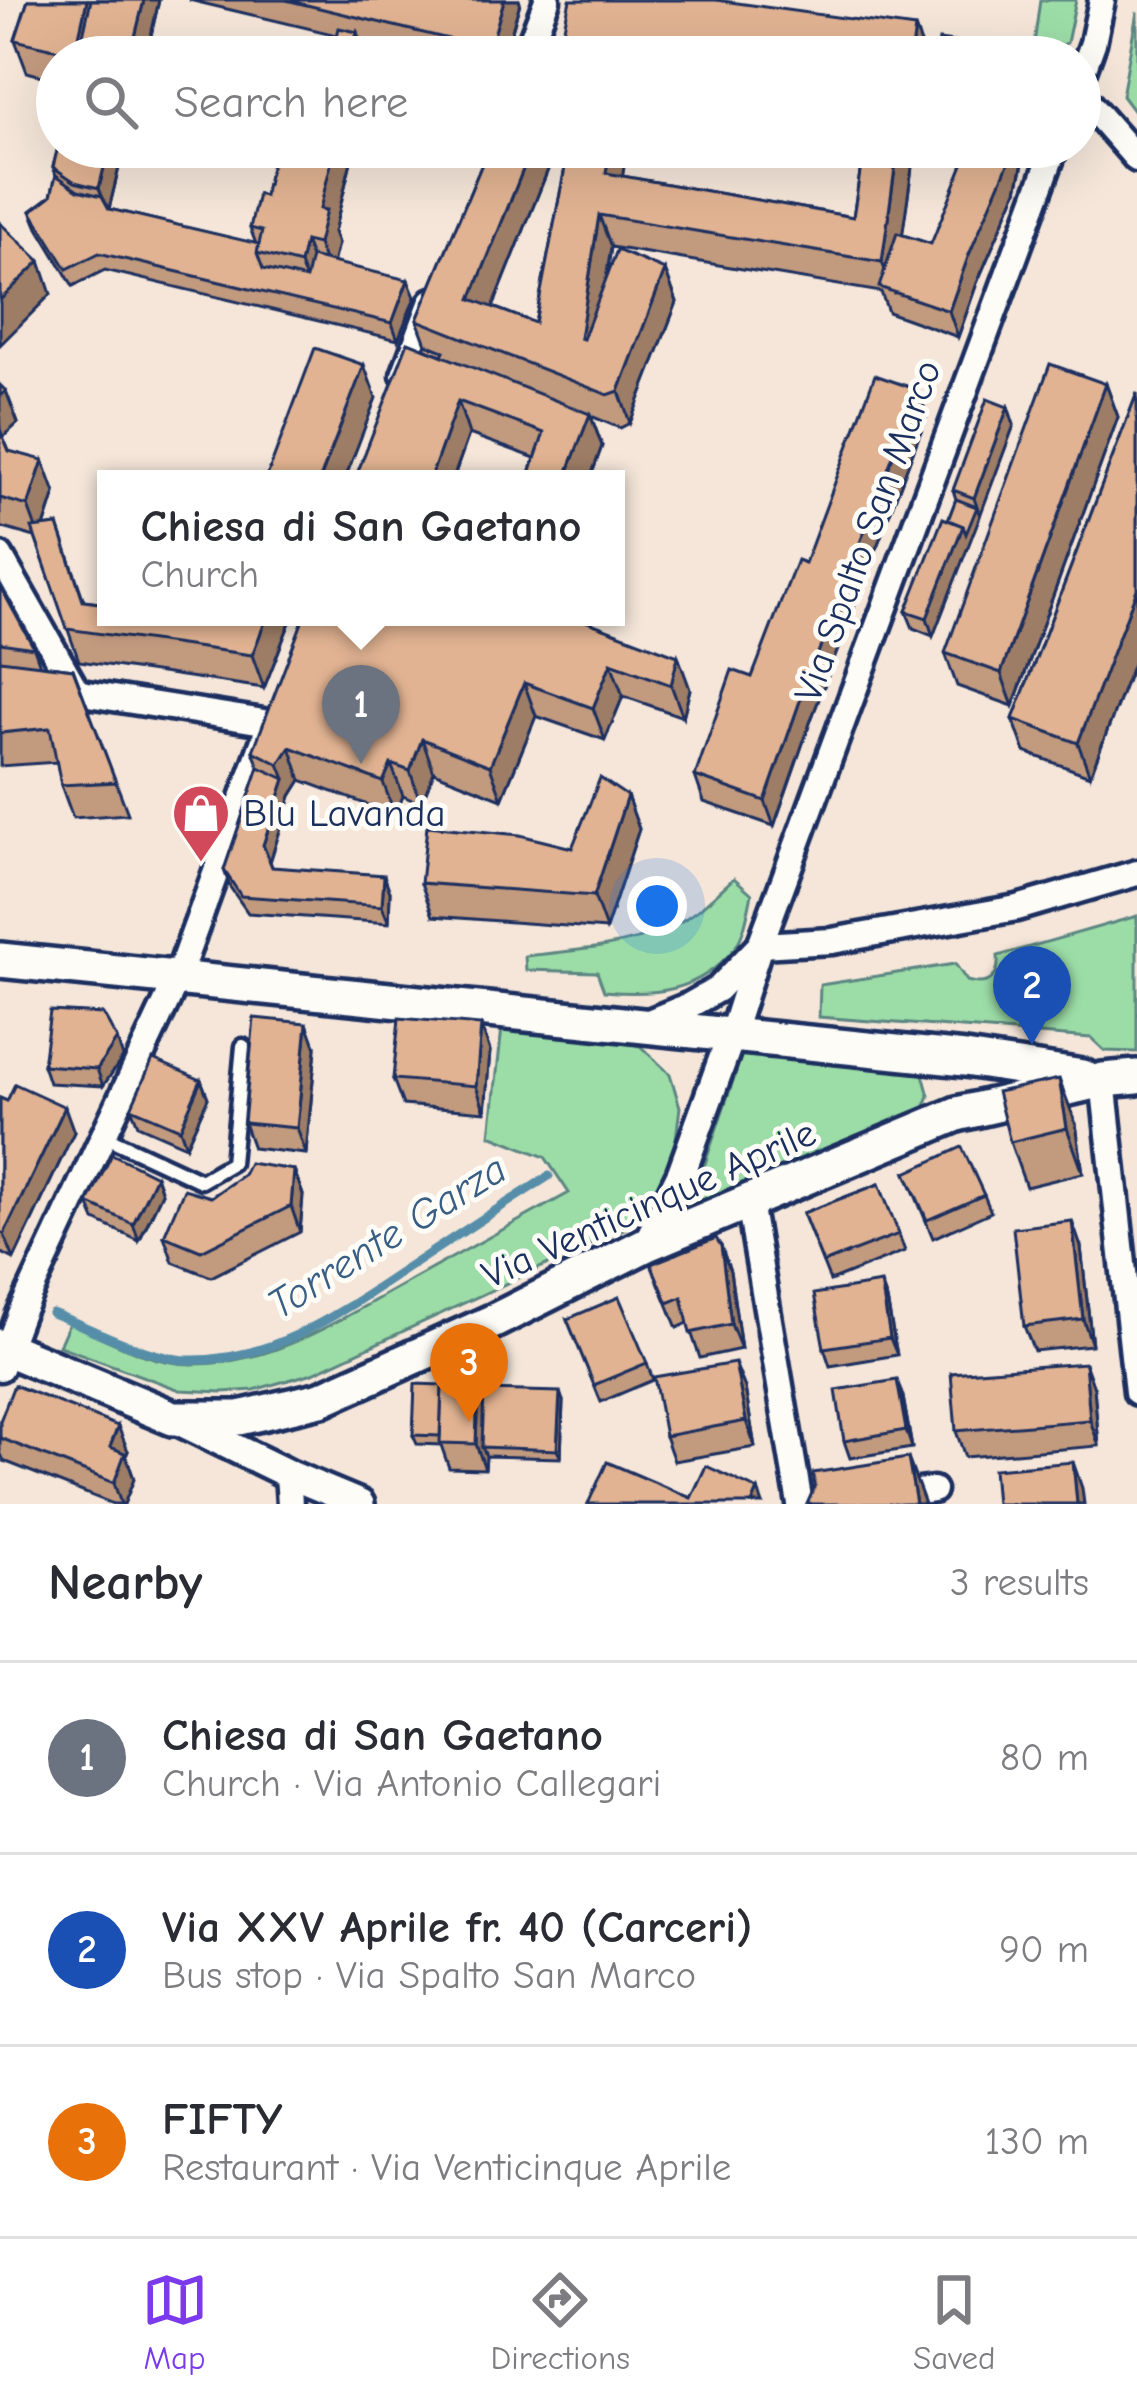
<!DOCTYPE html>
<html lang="en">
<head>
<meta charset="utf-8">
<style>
  body { margin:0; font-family:"Comic Neue",sans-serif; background:#f2f2f3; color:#2b2b33 }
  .you { position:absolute; left:657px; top:906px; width:42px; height:42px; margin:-30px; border:9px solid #fff; border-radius:50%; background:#1a73e8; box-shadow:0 0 0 18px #1a73e833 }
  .badge { display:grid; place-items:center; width:78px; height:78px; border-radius:50%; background:#7c3aed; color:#fff; font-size:39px; font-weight:700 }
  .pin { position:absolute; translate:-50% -99px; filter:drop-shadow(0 3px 6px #0008) }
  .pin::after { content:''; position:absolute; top:63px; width:42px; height:36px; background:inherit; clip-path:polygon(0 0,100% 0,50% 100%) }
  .popup { position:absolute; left:97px; top:470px; width:528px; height:156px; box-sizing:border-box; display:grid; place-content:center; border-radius:0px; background:#fff; filter:drop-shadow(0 3px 9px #0005); font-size:39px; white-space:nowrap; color:#7c7c81 }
  .popup b { font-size:45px; color:#2b2b33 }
  .popup::after { content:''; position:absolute; left:50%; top:100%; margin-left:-24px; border:24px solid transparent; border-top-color:#fff }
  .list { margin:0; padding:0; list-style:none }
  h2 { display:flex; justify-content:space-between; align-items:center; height:156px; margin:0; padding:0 48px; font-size:51px }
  h2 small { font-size:39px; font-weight:400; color:#7c7c81 }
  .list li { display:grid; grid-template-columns:78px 1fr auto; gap:36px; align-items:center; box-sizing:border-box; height:192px; padding:0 48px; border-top:3px solid #e1e1e2 }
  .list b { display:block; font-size:45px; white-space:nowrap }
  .list p { margin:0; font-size:39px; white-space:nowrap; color:#7c7c81 }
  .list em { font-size:39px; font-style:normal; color:#7c7c81 }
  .icon { flex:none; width:66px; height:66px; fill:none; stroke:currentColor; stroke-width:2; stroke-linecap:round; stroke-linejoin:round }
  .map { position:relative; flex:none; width:1137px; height:1504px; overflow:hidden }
  .search { position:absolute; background:#fff; box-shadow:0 12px 48px #0002; left:36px; right:36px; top:36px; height:132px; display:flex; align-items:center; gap:30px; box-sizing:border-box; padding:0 42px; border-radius:66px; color:#7c7c81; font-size:45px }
  .sheet { height:732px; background:#fff }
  nav { display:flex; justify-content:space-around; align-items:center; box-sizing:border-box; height:168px; border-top:3px solid #e1e1e2; background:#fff; font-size:33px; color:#7c7c81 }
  nav a { display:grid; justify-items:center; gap:6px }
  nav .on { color:#7c3aed }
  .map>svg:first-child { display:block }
  .green { fill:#9cdda7; stroke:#5c8682; stroke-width:3 }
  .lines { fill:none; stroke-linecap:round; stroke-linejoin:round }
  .stream { stroke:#568ea9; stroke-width:9 }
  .service-casing { stroke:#1b2f5e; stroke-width:21 }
  .minor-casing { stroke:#1b2f5e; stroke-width:33 }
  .tertiary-casing { stroke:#1b2f5e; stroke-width:36 }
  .secondary-casing { stroke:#1b2f5e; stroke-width:42 }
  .service { stroke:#fdfcf7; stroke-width:12 }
  .minor { stroke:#fdfcf7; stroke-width:24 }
  .tertiary { stroke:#fdfcf7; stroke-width:27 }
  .secondary { stroke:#fdfcf7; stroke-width:33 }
  .wall { fill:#c29a7e; stroke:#1b2f5e; stroke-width:3 }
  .shaded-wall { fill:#9e7d66; stroke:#1b2f5e; stroke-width:3 }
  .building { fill:#e1b392; stroke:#1b2f5e; stroke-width:3 }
  .labels { text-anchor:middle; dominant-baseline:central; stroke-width:10; stroke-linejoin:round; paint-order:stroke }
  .street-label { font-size:39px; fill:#1b2f5e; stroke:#fdfcf7 }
  .poi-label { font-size:39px; fill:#1b2f5e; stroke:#fdfcf7; text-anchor:start }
  .water-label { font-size:42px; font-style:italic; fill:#395e84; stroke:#fdfcf7 }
</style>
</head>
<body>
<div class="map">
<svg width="1137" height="1504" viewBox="0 0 1137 1504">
  <rect width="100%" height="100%" fill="#f5e6d9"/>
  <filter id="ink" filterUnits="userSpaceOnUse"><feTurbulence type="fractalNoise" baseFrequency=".00833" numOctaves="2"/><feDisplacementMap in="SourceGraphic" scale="24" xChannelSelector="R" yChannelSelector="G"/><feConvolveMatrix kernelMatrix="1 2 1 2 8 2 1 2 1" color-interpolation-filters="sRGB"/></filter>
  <g filter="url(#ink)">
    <g class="green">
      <polygon points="1040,0 1076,0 1067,43 1062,45 1034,44"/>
      <polygon points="1137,12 1137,116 1122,96"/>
      <path d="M734,878L752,894C748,911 745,935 734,949C699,992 655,996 604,991L597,972L526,970L525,956C572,951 622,948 665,929C692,919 713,897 734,878Z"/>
      <path d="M1137,916V1052L1105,1051L1091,1038L819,1017L820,985L955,964L967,981C988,987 1000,979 998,956Z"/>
      <path d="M502,1028L577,1035L640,1046L670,1074L680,1107L674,1155L652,1199L628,1227L313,1373L254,1390L223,1392L180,1390L59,1346L69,1323C107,1339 150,1364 192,1364C273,1365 338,1320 406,1283C460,1253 515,1223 569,1193L545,1157L490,1135Z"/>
      <polygon points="743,1051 921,1067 929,1096 920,1117 702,1200 695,1193"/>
    </g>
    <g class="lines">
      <path class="stream" d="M52,1313C91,1328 151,1360 191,1360C275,1361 342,1311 409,1267C456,1236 502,1206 549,1176"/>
      <defs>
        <polyline id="service" points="104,1136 201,1181 232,1163 243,1046"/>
        <g id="minor">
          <polyline points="525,57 547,0"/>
          <polyline points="1080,79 1093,43 1102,0"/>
          <polyline points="1080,94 1137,159"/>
          <polyline points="404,375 432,301"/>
          <polyline points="0,556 76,690"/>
          <polyline points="0,680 270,723"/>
          <polyline points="646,1023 690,1005 718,989 760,945 832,941 1017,908 1137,873"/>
          <polyline points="731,1036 760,945 1055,147"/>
          <polyline points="1103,1080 1137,1392"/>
          <polyline points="749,1202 800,1504"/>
          <polyline points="0,1368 20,1314 177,979 268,729"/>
          <polyline points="288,1474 290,1504"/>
          <polyline points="833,1504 933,1490"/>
        </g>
        <g id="tertiary">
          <polyline points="647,1244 681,1174 731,1036"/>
          <polyline points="177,1420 288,1474 360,1504"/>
        </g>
        <g id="secondary">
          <polyline points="0,960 965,1059 1083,1077"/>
          <polyline points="0,1346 173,1418 239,1418 321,1399 492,1322 647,1244 957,1114 1103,1080 1137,1077"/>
        </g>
      </defs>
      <use href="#service" class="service-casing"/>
      <use href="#minor" class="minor-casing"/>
      <use href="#tertiary" class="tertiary-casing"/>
      <use href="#secondary" class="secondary-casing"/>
      <use href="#service" class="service"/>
      <use href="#minor" class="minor"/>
      <use href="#tertiary" class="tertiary"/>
      <use href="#secondary" class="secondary"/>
    </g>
    <g class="wall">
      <polygon points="28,0 159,0 146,57 57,57 57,80 27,72 15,40"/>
      <polygon points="189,0 519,0 520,3 504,57 427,57 360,41 356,57 332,57 337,35"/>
      <polygon points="915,28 926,57 564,57 560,46"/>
      <polygon points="58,147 124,147 109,209 256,244 250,228 264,196 276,147 348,147 352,157 334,232 338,243 333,262 415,297 398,340 105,270 73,286 38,228 31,211 51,196 56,175 53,167"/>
      <polygon points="489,147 557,147 493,307 535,323 569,147 627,147 622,176 853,217 864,147 915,147 902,235 931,244 1025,156 1017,190 977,283 958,337 888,312 881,292 611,247 607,276 665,270 677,302 630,423 620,428 591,416 602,446 590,479 528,479 535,458 469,434 453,479 355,479 426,344 417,320"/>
      <polygon points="1106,384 1118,417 1013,706 957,686 945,653"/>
      <polygon points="0,385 6,391 18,423 3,437 9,451 55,493 44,527 58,525 84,601 234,619 292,617 264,688 79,661 35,537 0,527"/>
      <polygon points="1137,393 1137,653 1090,776 1025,752 1013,719"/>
      <polygon points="1008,407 1014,425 933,636 913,628 906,611 948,520 956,499 953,490"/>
      <polygon points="927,415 811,720 774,826 704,802 695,776 752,677 805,563"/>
      <polygon points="0,586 34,648 40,665 73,669 128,814 73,818 61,785 57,762 0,766"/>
      <polygon points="575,617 690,689 683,717 623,696 605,740 536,716 502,799 434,772 421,804 403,796 395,815 301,780 291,796 270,861 272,867 390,892 389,923 248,913 230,887 224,870 259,767 253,751"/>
      <polygon points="627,796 639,829 606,929 433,916 421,883 572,848"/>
      <polygon points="481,1025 490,1051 485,1112 403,1105 393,1079"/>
      <polygon points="316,1048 306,1154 253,1148 244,1123"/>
      <polygon points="123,1057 103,1086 49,1083 43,1065"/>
      <polygon points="201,1080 208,1098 186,1146 138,1125 131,1108"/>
      <polygon points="0,1098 74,1132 14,1259 0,1252"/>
      <polygon points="1076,1124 1083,1173 1026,1187 1010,1142"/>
      <polygon points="294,1170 303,1195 300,1232 211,1277 173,1262 164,1236 211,1197"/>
      <polygon points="906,1173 984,1195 991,1212 933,1238"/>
      <polygon points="156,1176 162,1193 139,1241 95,1220 88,1203"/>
      <polygon points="879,1184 905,1251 830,1281 803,1213"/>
      <polygon points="721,1246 730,1271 741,1349 700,1358 688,1323 677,1328 651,1264"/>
      <polygon points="1081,1247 1092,1345 1034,1351 1024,1326"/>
      <polygon points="887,1300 897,1355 830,1366 824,1348"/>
      <polygon points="567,1319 647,1363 653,1380 601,1402"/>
      <polygon points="488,1375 488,1390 563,1401 561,1458 486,1456 485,1469 449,1468 441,1445 417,1444 413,1435 442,1385"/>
      <polygon points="745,1388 755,1447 674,1461 665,1436"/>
      <polygon points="1094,1388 1099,1446 965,1457 956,1431"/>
      <polygon points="903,1397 912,1448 850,1458 844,1441"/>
      <polygon points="0,1421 128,1451 126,1456 134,1479 124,1504 113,1504 4,1461 0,1452"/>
    </g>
    <g class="shaded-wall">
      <polygon points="87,0 106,0 93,57 76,57 75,54"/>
      <polygon points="144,0 159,0 146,57 130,57"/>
      <polygon points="504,0 519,0 520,3 504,57 493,57 490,49"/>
      <polygon points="915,28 926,57 911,57"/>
      <polygon points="357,32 360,41 356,57 351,57"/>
      <polygon points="109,147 124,147 108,213 99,188"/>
      <polygon points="331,147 348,147 352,157 334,232 338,243 330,277 318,244 320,209"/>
      <polygon points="532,147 557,147 483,332 471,299"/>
      <polygon points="610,147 627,147 618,206 606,173"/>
      <polygon points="898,147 915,147 894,294 882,262"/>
      <polygon points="1012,147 1026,147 1017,190 977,283 958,337 949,311 968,257"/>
      <polygon points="599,215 611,247 592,371 580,338"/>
      <polygon points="305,241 317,274 312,296 300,264"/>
      <polygon points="40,261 51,294 0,345 0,300"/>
      <polygon points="665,270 677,302 630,423 619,391"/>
      <polygon points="408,280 415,297 398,340 392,323"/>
      <polygon points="364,365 376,398 345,479 320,479"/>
      <polygon points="1106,384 1118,417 1013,706 1001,673"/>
      <polygon points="918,390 927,415 811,720 774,826 765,801 802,695"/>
      <polygon points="6,391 18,423 2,438 0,432 0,396"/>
      <polygon points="458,401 469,434 453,479 430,479"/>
      <polygon points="1008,407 1014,425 980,516 974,498"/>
      <polygon points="590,414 602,446 590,479 565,479"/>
      <polygon points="43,460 55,493 40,539 28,506"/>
      <polygon points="977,507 980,516 933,636 927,618 963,526"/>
      <polygon points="1137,589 1137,653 1090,776 1078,743"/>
      <polygon points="267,617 292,617 264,688 252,655"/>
      <polygon points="678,656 690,689 683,717 671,685"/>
      <polygon points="611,663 623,696 605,740 593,708"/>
      <polygon points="524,683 536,716 502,799 490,766"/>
      <polygon points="422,739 434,772 421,804 410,771"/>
      <polygon points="290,747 301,780 291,796 270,862 263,845 285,779 279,764"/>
      <polygon points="391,764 403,796 395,815 383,782"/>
      <polygon points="627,796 639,829 606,929 594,896"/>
      <polygon points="384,875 390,892 389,923 382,906"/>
      <polygon points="307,1023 316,1048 306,1154 297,1128"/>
      <polygon points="481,1025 490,1051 485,1112 476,1086"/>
      <polygon points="117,1039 123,1057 103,1086 97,1069"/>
      <polygon points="1059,1079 1076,1124 1083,1173 1067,1128"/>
      <polygon points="201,1080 208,1098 186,1146 180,1129"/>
      <polygon points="65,1107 74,1132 14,1259 4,1234"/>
      <polygon points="294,1170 303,1195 300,1232 291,1206"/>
      <polygon points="156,1176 162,1193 139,1241 133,1224"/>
      <polygon points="1072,1221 1081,1247 1092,1345 1083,1319"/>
      <polygon points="721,1246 730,1271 741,1349 731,1324"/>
      <polygon points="881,1283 887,1300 897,1355 890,1338"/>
      <polygon points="479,1349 488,1375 486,1447 482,1447 486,1456 485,1469 476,1444"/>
      <polygon points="735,1363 745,1388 755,1447 746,1421"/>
      <polygon points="1085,1363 1094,1388 1099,1446 1090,1420"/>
      <polygon points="897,1380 903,1397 912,1448 906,1430"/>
      <polygon points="560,1392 563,1401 561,1458 557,1450"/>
      <polygon points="118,1426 128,1451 126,1456 134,1479 124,1504 121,1504 114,1483 110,1447"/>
      <polygon points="908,1458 925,1504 916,1504"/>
      <polygon points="1073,1462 1082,1488 1084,1504 1077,1504"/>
      <polygon points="758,1490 763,1504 752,1504"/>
    </g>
    <g class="building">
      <polygon points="28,0 87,0 75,54 15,40"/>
      <polygon points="91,0 144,0 130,57 78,57"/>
      <polygon points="286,0 504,0 490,49"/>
      <polygon points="570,0 716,0 915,28 911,57 785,57 739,50 738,57 569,57 571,49 560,46"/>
      <polygon points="339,28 357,32 351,57 332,57"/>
      <polygon points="939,40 1025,52 1024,57 936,57"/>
      <polygon points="58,147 109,147 99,188 75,182 53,167"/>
      <polygon points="276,147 335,147 320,209 326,210 318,244 305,241 300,264 257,253 262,231 250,228 258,194 264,196"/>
      <polygon points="489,147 532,147 471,299 535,323 569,147 610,147 606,173 853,217 864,147 898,147 882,262 599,215 580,338 583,339 617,250 665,270 619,391 608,395 417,320"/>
      <polygon points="970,147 1012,147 1008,164 968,257 949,311 879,287 897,233 931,244"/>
      <polygon points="56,175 78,190 102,196 109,209 259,244 257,253 263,269 306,279 311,257 408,280 392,323 99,253 67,269 31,211 51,196"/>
      <polygon points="0,223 40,261 0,300"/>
      <polygon points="408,342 590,414 565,479 528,479 544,433 458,401 430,479 355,479"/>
      <polygon points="426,344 444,351 442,355 424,348"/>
      <polygon points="315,348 364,365 320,479 266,479"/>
      <polygon points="1050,364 1106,384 1001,673 945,653"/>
      <polygon points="875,375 918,390 802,695 765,801 695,776 732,670 752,677 797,560 805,563"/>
      <polygon points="1137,393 1137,589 1078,743 1013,719"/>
      <polygon points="987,399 1008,407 974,498 953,490"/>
      <polygon points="0,429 9,451 43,460 28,506 0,498"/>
      <polygon points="956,499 977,507 966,534 963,526 948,520"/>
      <polygon points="943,518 963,526 927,618 906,611"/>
      <polygon points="58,525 83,601 106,604 106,617 219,617 234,619 234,617 267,617 252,655 67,629 32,528"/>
      <polygon points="0,586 34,648 0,643"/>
      <polygon points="304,617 575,617 678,656 671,685 611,663 593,708 524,683 490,766 422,739 410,771 391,764 383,782 290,747 279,764 253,751"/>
      <polygon points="0,660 73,669 116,782 61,785 50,728 0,733"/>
      <polygon points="259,767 285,779 263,845 272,867 384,875 382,906 241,896 224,870"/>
      <polygon points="600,778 627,796 594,896 421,883 427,826 520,835 572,848"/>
      <polygon points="50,1011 103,1014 117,1039 97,1069 43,1065"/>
      <polygon points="254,1018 307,1023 297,1128 244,1123"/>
      <polygon points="399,1018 481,1025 476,1086 393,1079"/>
      <polygon points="153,1059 201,1080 180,1129 131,1108"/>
      <polygon points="1059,1079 1067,1128 1010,1142 997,1092"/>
      <polygon points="15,1084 65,1107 4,1234 0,1232 0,1098 7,1101"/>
      <polygon points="962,1147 984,1195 927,1220 906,1173"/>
      <polygon points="112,1154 156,1176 133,1224 88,1203"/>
      <polygon points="249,1163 294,1170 291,1206 201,1251 164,1236 184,1189 211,1197 243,1175"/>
      <polygon points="879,1184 899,1234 823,1263 803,1213"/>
      <polygon points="1072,1221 1083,1319 1024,1326 1013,1228"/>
      <polygon points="716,1238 721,1246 731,1324 690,1333 682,1297 668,1303 651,1264"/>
      <polygon points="881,1283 890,1338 824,1348 814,1294"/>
      <polygon points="619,1297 647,1363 594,1385 567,1319"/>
      <polygon points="443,1348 479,1349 476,1444 440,1443"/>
      <polygon points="735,1363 746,1421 665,1436 654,1377"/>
      <polygon points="1085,1363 1090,1420 956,1431 951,1373"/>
      <polygon points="897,1380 906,1430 844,1441 836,1390"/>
      <polygon points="415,1384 442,1385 440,1436 413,1435"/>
      <polygon points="14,1385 118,1426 110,1447 125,1453 114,1483 0,1438 0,1421"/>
      <polygon points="484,1390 560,1392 557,1450 482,1447"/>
      <polygon points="908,1458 916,1504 807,1504 815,1486 813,1473"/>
      <polygon points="607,1462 691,1498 706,1466 758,1490 752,1504 588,1504"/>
      <polygon points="1073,1462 1077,1504 996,1504 993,1469"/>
    </g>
  </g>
  <defs>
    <symbol id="shop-pin" viewBox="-11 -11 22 30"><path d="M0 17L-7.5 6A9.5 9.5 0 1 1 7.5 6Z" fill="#d1495b" stroke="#fdfcf7"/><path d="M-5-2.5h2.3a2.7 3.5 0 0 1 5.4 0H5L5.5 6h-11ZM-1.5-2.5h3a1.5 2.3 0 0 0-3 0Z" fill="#fff"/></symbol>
  </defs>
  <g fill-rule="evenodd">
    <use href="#shop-pin" x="168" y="780" width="66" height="90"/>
  </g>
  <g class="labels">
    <g class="street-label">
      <text transform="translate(868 531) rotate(-70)">Via Spalto San Marco</text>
      <text transform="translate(649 1204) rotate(-24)">Via Venticinque Aprile</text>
    </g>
    <g class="poi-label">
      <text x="243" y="813">Blu Lavanda</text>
    </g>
    <g class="water-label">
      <text transform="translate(387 1237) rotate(-32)">Torrente Garza</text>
    </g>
  </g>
</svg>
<div class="you"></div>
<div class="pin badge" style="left:361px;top:764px;background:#6b7280">1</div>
<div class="popup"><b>Chiesa di San Gaetano</b>Church</div>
<div class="pin badge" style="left:1032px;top:1045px;background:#1a4fb4">2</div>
<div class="pin badge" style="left:469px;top:1422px;background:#e8710a">3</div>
<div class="search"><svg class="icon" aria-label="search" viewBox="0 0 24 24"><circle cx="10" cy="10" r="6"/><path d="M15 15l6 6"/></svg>Search here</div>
</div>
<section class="sheet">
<h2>Nearby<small>3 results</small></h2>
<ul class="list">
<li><span class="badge" style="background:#6b7280">1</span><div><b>Chiesa di San Gaetano</b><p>Church · Via Antonio Callegari</p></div><em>80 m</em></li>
<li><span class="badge" style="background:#1a4fb4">2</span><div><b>Via XXV Aprile fr. 40 (Carceri)</b><p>Bus stop · Via Spalto San Marco</p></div><em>90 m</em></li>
<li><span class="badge" style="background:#e8710a">3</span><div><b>FIFTY</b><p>Restaurant · Via Venticinque Aprile</p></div><em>130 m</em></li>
</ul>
</section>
<nav>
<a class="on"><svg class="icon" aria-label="map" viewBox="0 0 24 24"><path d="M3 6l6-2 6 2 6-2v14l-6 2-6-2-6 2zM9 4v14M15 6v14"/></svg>Map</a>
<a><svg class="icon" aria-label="directions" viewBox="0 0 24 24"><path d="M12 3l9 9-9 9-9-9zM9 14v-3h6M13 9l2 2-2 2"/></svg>Directions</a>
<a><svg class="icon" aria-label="saved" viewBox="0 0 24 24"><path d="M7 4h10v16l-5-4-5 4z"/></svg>Saved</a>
</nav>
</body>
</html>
